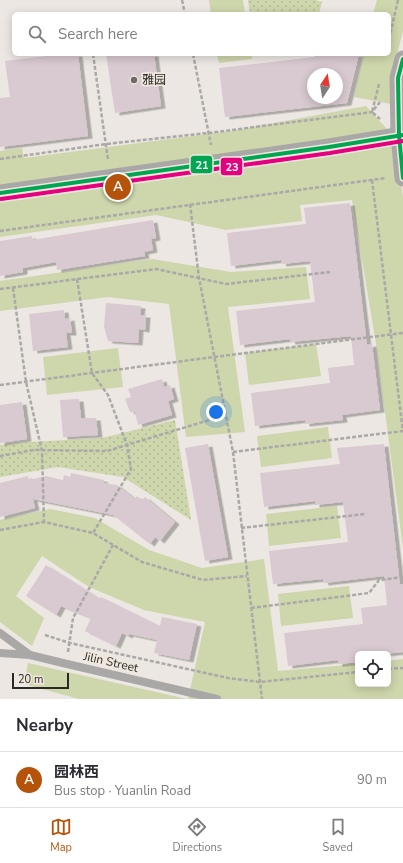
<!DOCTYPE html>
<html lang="en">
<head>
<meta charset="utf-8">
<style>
  body { margin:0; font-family:"Nunito Sans","Noto Sans SC",sans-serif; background:#f7f7f7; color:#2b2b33 }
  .controls { position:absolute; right:12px; bottom:12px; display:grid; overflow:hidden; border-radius:6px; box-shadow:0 2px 10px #0003 }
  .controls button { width:36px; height:36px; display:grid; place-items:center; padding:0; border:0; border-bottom:1px solid #e1e1e2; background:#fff; color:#2b2b33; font:20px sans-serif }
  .compass { position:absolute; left:307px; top:68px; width:36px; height:36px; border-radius:50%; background:#fff; box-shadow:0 2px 10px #0003; rotate:12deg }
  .scale { position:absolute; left:12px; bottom:10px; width:57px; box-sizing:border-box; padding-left:4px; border:2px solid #2c2925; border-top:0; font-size:11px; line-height:14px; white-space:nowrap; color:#2c2925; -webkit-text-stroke:3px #f0e8de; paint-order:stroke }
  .you { position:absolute; left:216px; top:412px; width:14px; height:14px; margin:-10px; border:3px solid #fff; border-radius:50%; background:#1a73e8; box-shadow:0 0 0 6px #1a73e833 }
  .badge { display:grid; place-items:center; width:26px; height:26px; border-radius:50%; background:#b45309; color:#fff; font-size:13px; font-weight:700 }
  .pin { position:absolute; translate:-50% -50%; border:2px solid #fff; box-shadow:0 1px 4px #0006 }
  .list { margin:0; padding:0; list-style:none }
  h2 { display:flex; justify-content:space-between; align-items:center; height:52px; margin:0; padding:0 16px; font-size:17px }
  h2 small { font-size:13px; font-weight:400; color:#7c7c81 }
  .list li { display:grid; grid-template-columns:26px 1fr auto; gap:12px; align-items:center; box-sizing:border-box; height:56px; padding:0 16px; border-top:1px solid #e1e1e2 }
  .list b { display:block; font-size:15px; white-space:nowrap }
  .list p { margin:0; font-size:13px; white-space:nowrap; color:#7c7c81 }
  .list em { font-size:13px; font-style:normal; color:#7c7c81 }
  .icon { flex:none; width:22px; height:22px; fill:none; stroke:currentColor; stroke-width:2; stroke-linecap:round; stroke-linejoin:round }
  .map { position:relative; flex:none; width:403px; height:699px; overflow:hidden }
  .search { position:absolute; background:#fff; box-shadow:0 2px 10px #0003; left:12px; right:12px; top:12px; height:44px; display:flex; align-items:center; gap:10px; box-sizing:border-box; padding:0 14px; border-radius:6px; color:#7c7c81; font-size:15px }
  .sheet { height:108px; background:#fff }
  nav { display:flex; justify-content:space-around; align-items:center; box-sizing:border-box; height:56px; border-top:1px solid #e1e1e2; background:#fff; font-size:11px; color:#7c7c81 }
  nav a { display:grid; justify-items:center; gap:2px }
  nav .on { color:#b45309 }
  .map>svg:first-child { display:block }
  .grass { fill:#ced6ac }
  .park { fill:url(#park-dots) }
  .building { fill:#d9c9d1; fill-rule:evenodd; filter:url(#shadow) }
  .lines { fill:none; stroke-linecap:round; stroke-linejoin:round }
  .path { stroke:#aba9a8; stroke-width:2.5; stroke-dasharray:4 2; stroke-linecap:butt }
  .lane { stroke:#aaa7a7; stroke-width:8 }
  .street { stroke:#aaa7a7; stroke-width:17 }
  .bus-1-casing { stroke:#f0e8de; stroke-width:7 }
  .bus-2-casing { stroke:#f0e8de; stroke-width:7 }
  .bus-1 { stroke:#00a651; stroke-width:4 }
  .bus-2 { stroke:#e5007d; stroke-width:4 }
  .poi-dot { fill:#6f6c67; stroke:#f0e8de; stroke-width:1.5 }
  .labels { text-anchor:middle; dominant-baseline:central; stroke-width:3.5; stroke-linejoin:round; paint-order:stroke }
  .poi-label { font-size:12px; fill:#2c2925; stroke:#f0e8de; text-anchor:start }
  .street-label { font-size:12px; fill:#2c2925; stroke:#f0e8de }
  .line-badge { stroke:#f0e8de; stroke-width:1.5 }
  .badge-label { font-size:11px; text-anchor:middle; font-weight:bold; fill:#fff }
</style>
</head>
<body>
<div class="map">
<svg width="403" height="699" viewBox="0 0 403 699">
  <defs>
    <pattern id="park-dots" width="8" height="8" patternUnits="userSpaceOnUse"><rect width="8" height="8" fill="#ced6ac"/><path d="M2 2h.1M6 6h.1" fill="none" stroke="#b1b894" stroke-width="1.8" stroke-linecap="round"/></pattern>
    <filter id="shadow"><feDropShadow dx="4.5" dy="2.5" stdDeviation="0" flood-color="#0004"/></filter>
  </defs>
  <rect width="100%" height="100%" fill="#ece7e2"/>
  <g class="grass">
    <polygon points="209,0 243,0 245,14 211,14"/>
    <polygon points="377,0 403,0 403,31 391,78 391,104 354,97 364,54 389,54 389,14 373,14"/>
    <polygon points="217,54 251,54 252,59 219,63"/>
    <polygon points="366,106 396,139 403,198 403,548 376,344 352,200 300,205 302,221 226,230 156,215 0,237 0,151 22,148 24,158 231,131"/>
    <polygon points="152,259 231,272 306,267 310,299 228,307 245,432 186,437 169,304 108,297 0,311 0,281"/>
    <polygon points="316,344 321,376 249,385 245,353"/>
    <polygon points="118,348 123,387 47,395 43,357"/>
    <polygon points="328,427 332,458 261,467 257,436"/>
    <polygon points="337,506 341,538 269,546 266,514"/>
    <polygon points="50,509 95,518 149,550 202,568 264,559 278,671 358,664 358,684 388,684 388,661 403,659 403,699 188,699 205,622 144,610 89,587 42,556 16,596 44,618 32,646 0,622 0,520"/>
    <polygon points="349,586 353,618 281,626 278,594"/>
    <polygon points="28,663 187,699 79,699 24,684"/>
  </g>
  <g class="park">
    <polygon points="248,0 316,0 322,2 319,14 250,14"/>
    <polygon points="175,420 191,520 123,477 58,467 0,477 0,445 30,442 102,438"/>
  </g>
  <g class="building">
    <polygon points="63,54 78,54 88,136 0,147 0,98 10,97 5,61"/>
    <polygon points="106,54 154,54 161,106 115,113"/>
    <path d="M315,54H359L347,103L225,117L219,68L314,57ZM313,74H337V98H313Z"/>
    <polygon points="350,203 367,345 372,344 380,410 342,415 343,420 305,424 305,420 255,426 251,393 330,383 328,368 354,365 351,336 291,342 290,339 240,345 236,311 315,302 310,261 282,264 281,260 231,266 227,233 306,224 304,208"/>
    <polygon points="153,220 156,238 151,239 153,250 144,252 145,256 57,270 56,262 23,268 23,272 0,276 0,241 32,236 32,240"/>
    <polygon points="106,303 141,306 140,315 146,315 145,330 139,329 138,343 108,341 104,327"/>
    <polygon points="64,310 65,319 70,318 72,333 66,333 68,347 33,351 29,314"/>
    <polygon points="162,379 164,387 170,385 174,399 168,401 172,415 138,425 135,412 130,412 125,399 131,397 128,389"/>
    <polygon points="79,399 81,418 96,418 98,435 63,437 60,400"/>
    <polygon points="22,402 27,439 0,443 0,405"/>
    <polygon points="208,444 228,557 205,561 185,448"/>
    <polygon points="384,444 400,585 403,584 403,652 383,654 358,654 358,662 338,664 338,660 288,666 284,633 363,624 361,608 387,605 384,576 324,583 323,579 273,584 269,551 348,542 343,502 315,505 315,501 264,507 260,473 340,464 337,448"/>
    <polygon points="71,473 104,480 103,483 117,485 135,499 137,496 142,500 145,497 175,522 160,541 155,537 150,544 113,515 33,499 35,508 0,517 0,483 28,476 29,480 46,476 63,480 64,475 70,477"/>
    <polygon points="46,565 100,599 101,597 160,626 162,617 197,624 189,660 154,653 157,640 129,634 128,636 122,633 116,646 85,631 91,618 61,606 56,615 26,596"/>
  </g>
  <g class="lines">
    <g class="path">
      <polyline points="182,0 185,14"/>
      <polyline points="389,39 398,0"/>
      <polyline points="93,54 108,160"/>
      <polyline points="193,54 211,145"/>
      <polyline points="379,84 372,112 380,119"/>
      <polyline points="0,159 106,144 208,133 372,112 380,102"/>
      <polyline points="372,180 403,432"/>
      <polyline points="190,204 199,278 233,452 262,699"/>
      <polyline points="0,231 386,178"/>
      <polyline points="77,279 92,373 108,395 127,445 131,469 93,533"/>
      <polyline points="13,288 26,382 42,451 44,522"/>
      <polyline points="0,289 156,269 226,284 330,272"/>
      <polyline points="0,385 214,357 403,333"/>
      <polyline points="233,452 403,431"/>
      <polyline points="0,456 34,450 107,451 226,415"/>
      <polyline points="241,528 365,514"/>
      <polyline points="0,530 44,522 93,533 142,562 203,580 247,576"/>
      <polyline points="251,608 369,593 379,580 403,577"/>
      <polyline points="45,635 70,643 228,678 260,682 358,672"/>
      <polyline points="68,652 73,618 113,545"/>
      <polyline points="388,669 403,668"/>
    </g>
    <g class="lane">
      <polyline points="0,633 30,655"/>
      <polyline points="0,653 30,655 67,664 217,699"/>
    </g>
    <g class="street">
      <polyline points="403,59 398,78 399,135 403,178"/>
      <polyline points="0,193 329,147 403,135"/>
    </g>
    <defs>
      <g id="bus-1">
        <polyline points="403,59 398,78 399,135 403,178"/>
        <polyline points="0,193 329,147 403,135"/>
      </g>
      <polyline id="bus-2" points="1,199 330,153 403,141"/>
    </defs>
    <use href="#bus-1" class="bus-1-casing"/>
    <use href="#bus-2" class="bus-2-casing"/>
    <use href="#bus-1" class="bus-1"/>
    <use href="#bus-2" class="bus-2"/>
  </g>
  <circle class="poi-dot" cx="134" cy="80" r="4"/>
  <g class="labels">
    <g class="poi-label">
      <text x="142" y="80">雅园</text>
    </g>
    <g class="street-label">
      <text transform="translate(111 662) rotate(13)">Jilin Street</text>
    </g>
  </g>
  <g class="line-badge">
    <rect x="190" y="155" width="23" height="19" rx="4" fill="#00a651"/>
    <rect x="220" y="157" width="23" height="19" rx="4" fill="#e5007d"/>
  </g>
  <g class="badge-label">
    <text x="202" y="169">21</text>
    <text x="232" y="171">23</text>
  </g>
</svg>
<div class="controls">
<button><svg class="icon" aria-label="locate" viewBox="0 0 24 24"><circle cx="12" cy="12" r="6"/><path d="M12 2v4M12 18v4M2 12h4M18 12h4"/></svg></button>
</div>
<svg class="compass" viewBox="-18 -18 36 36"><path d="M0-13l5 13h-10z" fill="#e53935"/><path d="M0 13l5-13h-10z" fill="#7c7c81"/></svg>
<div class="scale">20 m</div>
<div class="you"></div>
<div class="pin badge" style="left:118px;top:187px">A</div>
<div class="search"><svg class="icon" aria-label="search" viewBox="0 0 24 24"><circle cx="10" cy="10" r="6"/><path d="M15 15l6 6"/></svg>Search here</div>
</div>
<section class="sheet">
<h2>Nearby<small></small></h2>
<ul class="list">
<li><span class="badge">A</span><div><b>园林西</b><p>Bus stop · Yuanlin Road</p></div><em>90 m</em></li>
</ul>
</section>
<nav>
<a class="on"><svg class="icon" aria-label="map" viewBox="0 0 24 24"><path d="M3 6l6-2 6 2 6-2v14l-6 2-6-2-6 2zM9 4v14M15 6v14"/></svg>Map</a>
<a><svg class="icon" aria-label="directions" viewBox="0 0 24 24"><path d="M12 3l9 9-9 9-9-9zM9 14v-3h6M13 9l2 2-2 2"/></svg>Directions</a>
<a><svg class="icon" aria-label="saved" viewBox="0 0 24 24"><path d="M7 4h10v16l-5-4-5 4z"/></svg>Saved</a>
</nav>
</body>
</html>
